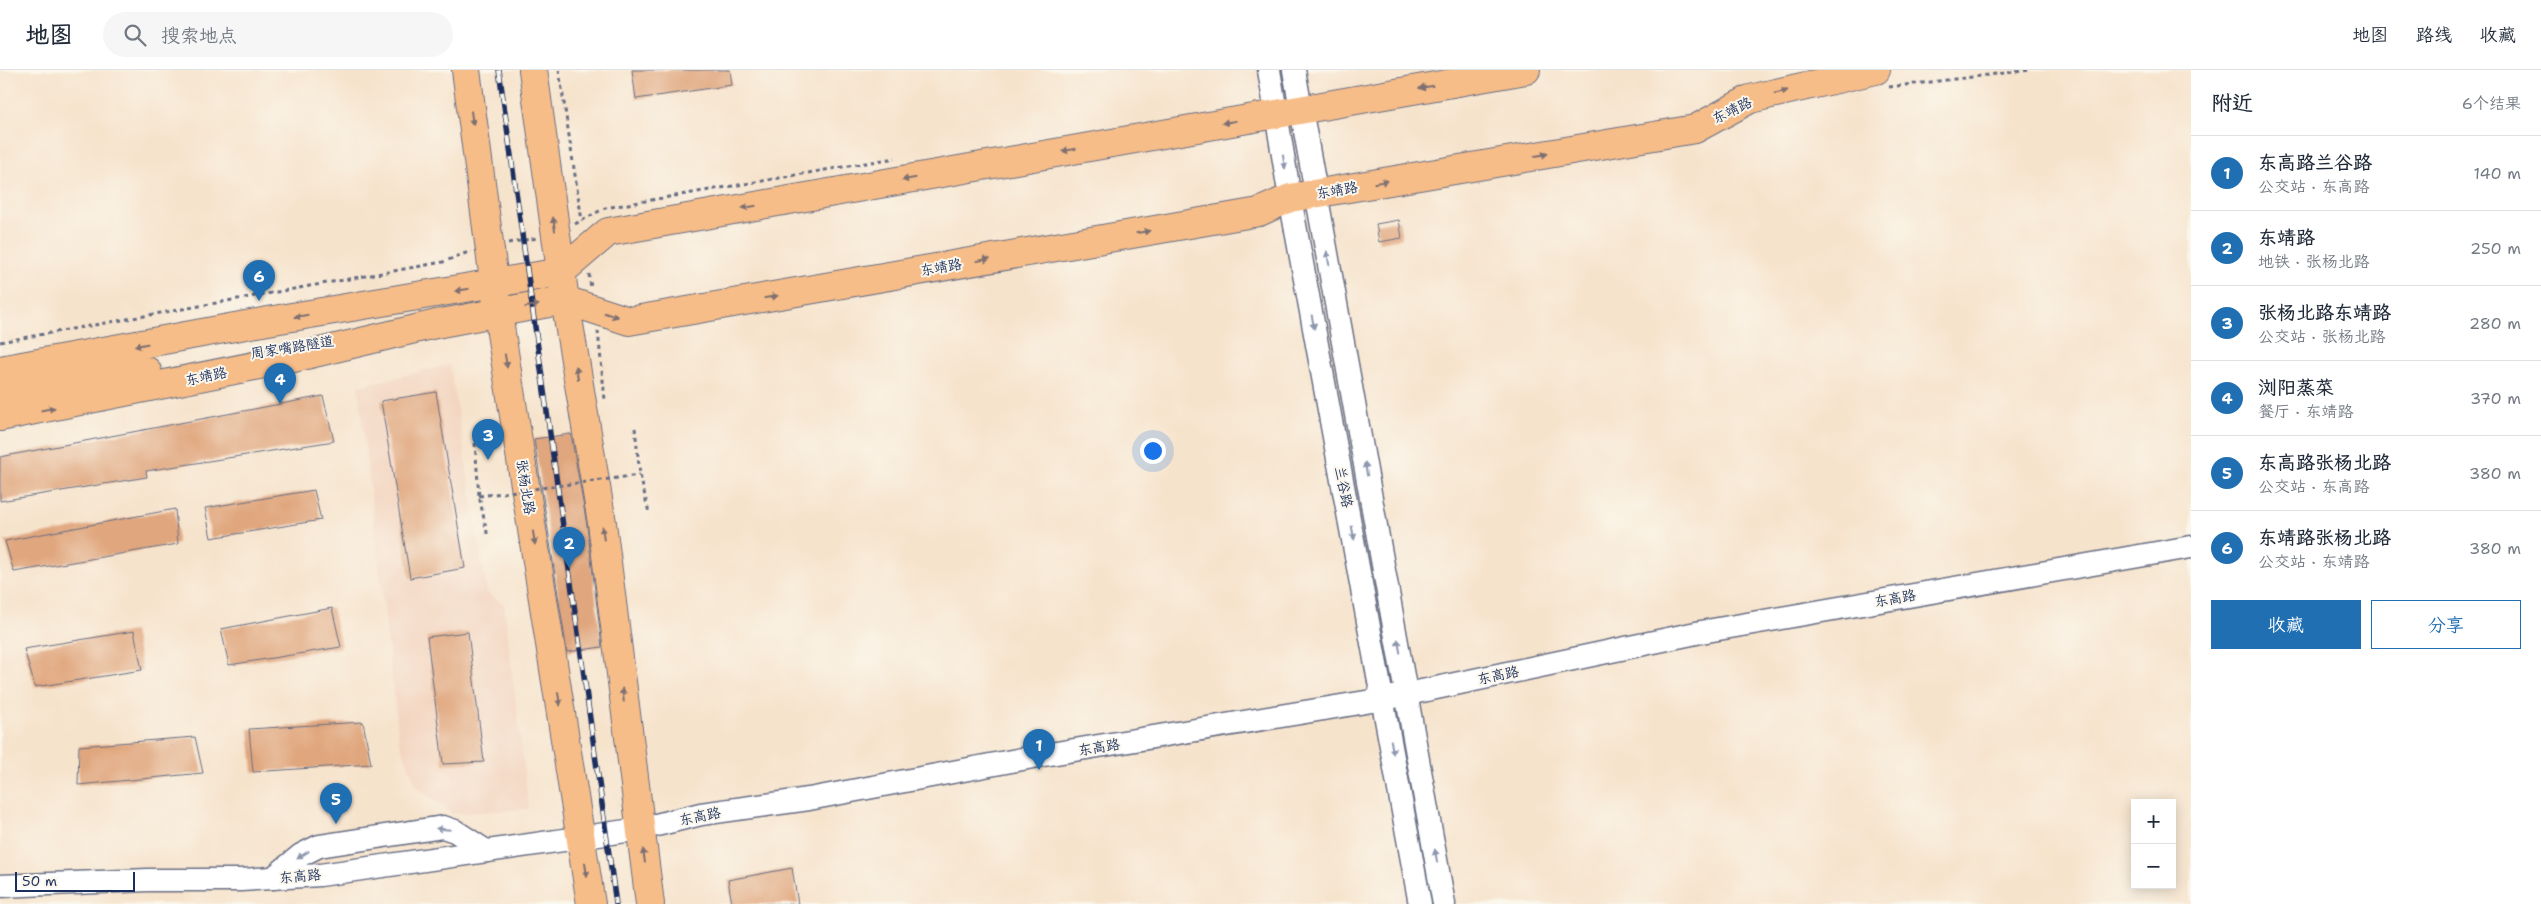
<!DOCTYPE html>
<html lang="zh">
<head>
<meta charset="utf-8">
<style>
  body { margin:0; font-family:"Shantell Sans","LXGW WenKai TC",sans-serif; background:#f6f6f7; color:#1f2937 }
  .controls { position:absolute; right:15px; bottom:15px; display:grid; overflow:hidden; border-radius:0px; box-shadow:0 2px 12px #0003 }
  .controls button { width:45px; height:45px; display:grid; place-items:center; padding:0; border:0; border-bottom:1px solid #e0e1e3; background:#fff; color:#1f2937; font:25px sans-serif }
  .scale { position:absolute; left:15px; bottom:12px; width:120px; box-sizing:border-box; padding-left:5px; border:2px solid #1b2f5e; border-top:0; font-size:14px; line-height:18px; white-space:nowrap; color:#1b2f5e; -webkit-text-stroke:4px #fbf7ec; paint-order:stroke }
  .you { position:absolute; left:1152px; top:380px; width:18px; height:18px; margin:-12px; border:4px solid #fff; border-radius:50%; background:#1a73e8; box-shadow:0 0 0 8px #1a73e833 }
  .badge { display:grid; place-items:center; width:32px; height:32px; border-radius:50%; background:#1f6fb2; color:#fff; font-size:16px; font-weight:700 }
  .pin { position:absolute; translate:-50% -41px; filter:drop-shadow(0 1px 2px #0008) }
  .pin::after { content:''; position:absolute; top:26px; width:18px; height:15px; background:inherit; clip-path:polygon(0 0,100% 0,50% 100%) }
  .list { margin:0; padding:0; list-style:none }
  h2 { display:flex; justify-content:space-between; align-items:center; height:65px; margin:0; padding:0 20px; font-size:21px }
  h2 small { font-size:16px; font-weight:400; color:#747a83 }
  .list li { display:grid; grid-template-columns:32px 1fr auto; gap:15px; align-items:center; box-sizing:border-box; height:75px; padding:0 20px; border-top:1px solid #e0e1e3 }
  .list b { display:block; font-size:19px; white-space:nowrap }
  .list p { margin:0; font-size:16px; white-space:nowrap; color:#747a83 }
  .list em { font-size:16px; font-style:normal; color:#747a83 }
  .actions { display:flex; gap:10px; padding:15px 20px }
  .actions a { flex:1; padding:11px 0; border:1px solid #1f6fb2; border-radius:0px; text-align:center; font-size:18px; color:#1f6fb2 }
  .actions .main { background:#1f6fb2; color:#fff }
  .icon { flex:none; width:28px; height:28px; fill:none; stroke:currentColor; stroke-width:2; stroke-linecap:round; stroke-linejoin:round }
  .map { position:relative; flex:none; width:2191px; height:834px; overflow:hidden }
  header { display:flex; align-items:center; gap:30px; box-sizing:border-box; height:70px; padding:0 25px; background:#fff; border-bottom:1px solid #e0e1e3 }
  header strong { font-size:24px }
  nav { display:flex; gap:28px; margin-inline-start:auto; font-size:18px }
  .search { width:350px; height:45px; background:#f6f6f7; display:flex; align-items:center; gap:12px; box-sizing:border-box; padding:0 18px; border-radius:28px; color:#747a83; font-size:19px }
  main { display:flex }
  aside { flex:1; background:#fff }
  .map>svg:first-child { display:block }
  .built { fill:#f3d4bf }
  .building { fill:#e0a67d }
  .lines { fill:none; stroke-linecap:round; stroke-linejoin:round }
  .minor-casing { stroke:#686e84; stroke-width:25 }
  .major-casing { stroke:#686e84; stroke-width:30 }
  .path { stroke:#686e84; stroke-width:3; stroke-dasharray:4 4; stroke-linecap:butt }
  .minor { stroke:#fff; stroke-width:22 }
  .major { stroke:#f7bd88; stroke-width:28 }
  .rail-casing { stroke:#1b2f5e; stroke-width:5.5 }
  .rail { stroke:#fbf7ec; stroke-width:4; stroke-dasharray:11; stroke-linecap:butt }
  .path-bridge { stroke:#686e84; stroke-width:3; stroke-dasharray:4 4; stroke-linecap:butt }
  .oneway { fill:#7e6f71 }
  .oneway2 { fill:#8d97ae }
  .labels { text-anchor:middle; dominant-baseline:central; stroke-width:4; stroke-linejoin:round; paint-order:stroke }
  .street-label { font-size:14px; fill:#1b2f5e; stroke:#fbf7ec }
</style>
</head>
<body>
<header>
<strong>地图</strong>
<div class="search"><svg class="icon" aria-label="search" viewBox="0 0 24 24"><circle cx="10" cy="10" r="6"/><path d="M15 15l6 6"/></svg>搜索地点</div>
<nav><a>地图</a><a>路线</a><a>收藏</a></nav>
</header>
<main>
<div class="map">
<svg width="2191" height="834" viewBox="0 0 2191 834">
  <rect width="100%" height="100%" fill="#fbf7ec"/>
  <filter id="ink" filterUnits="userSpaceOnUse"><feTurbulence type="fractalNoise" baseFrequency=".02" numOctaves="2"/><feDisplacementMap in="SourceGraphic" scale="10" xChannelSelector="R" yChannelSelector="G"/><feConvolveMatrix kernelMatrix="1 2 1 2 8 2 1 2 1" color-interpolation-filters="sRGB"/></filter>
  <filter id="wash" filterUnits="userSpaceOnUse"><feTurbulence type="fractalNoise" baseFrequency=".0096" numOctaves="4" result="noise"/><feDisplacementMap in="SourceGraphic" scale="20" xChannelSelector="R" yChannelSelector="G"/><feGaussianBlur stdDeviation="1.12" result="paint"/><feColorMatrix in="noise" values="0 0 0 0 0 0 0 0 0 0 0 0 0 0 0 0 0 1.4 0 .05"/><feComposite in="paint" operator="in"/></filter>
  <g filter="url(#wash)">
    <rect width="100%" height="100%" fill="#f6e3cc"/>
    <polygon class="built" points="450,295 487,523 504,534 529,739 453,744 417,718 399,670 358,316"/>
    <g id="blocks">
      <g class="building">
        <polygon points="632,0 730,0 732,15 636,29"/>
        <polygon points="1399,150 1402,168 1379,172 1376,154"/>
        <polygon points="436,322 465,498 410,508 381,331"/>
        <polygon points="323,326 334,371 146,401 147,407 0,431 0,387"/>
        <polygon points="571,364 587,455 602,577 567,582 534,369"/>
        <polygon points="314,420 321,450 211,468 205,438"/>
        <polygon points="175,439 178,474 14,502 5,471"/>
        <polygon points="332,538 341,577 229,595 221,559"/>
        <polygon points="134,561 142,600 35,617 24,579"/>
        <polygon points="468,562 484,692 443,694 427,567"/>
        <polygon points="363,652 371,694 253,702 249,659"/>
        <polygon points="195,667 203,703 78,715 79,676"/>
        <polygon points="792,798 798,834 732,834 728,810"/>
      </g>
    </g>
  </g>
  <g filter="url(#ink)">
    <use href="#blocks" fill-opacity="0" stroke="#686e84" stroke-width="1"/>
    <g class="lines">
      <defs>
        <g id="minor">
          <polyline points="1269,0 1290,128 1420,834"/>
          <polyline points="1294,0 1444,834"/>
          <polyline points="273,808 301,785 319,776 443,757 455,761 486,781"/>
          <polyline points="0,816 148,810 241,810 320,805 640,759 701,744 809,729 1038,686 1384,629 1701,562 2191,477"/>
        </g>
        <g id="major">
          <polyline points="466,0 501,263 591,834"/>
          <polyline points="533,0 565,230 602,453 650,834"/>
          <polyline points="0,300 268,251 561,202 608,162 1526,0"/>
          <polyline points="0,325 147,301"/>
          <polyline points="0,347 294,288 436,254 565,230 629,251 1259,142 1290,128 1695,59 1750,29 1876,0"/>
        </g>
      </defs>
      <use href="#minor" class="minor-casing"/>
      <use href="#major" class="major-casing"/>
      <g class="path">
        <polyline points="559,0 582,151"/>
        <polyline points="1889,17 2030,0"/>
        <polyline points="575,154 605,138 895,88"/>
        <polyline points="508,173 537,168"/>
        <polyline points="589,204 591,218"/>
        <polyline points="598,261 605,330"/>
        <polyline points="0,272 443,192 471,181"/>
        <polyline points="635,358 640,405 649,443"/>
        <polyline points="475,373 479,426 488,467"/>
      </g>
      <use href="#minor" class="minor"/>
      <use href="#major" class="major"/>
      <defs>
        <polyline id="rail" points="499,0 616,834"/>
      </defs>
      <use href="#rail" class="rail-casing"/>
      <use href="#rail" class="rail"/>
      <polyline class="path-bridge" points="479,426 640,405"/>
    </g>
    <defs><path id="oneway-solid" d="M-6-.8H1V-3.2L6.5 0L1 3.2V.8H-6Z" transform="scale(1.25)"/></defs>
    <g class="oneway">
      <use href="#oneway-solid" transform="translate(1426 17) rotate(170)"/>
      <use href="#oneway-solid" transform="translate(1781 22) rotate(-14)"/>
      <use href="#oneway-solid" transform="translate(472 48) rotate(82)"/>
      <use href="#oneway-solid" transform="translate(1229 52) rotate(170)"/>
      <use href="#oneway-solid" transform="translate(1069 80) rotate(170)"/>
      <use href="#oneway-solid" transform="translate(1541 85) rotate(-10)"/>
      <use href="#oneway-solid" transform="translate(909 109) rotate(170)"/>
      <use href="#oneway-solid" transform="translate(1381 112) rotate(-10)"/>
      <use href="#oneway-solid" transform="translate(749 137) rotate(170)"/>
      <use href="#oneway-solid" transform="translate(554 154) rotate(-98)"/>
      <use href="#oneway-solid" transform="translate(1143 162) rotate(-10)"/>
      <use href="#oneway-solid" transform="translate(983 190) rotate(-10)"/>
      <use href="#oneway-solid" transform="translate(462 220) rotate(171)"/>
      <use href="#oneway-solid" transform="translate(771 227) rotate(-10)"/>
      <use href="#oneway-solid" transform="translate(532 236) rotate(-10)"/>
      <use href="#oneway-solid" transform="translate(611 245) rotate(17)"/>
      <use href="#oneway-solid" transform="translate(301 246) rotate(171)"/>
      <use href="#oneway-solid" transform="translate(141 275) rotate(169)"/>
      <use href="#oneway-solid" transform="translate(506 291) rotate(81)"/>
      <use href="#oneway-solid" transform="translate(577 303) rotate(-99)"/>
      <use href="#oneway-solid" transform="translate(48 339) rotate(-11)"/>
      <use href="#oneway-solid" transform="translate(603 463) rotate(-97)"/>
      <use href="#oneway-solid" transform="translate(534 468) rotate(81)"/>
      <use href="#oneway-solid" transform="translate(623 625) rotate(-97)"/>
      <use href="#oneway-solid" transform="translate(559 629) rotate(81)"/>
      <use href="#oneway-solid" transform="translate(644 786) rotate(-98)"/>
      <use href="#oneway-solid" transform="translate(586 800) rotate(82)"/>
    </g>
    <g class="oneway2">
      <use href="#oneway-solid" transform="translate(1284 92) rotate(81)"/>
      <use href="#oneway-solid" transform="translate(1328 188) rotate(-100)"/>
      <use href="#oneway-solid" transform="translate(1313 252) rotate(79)"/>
      <use href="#oneway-solid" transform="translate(1366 399) rotate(-100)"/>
      <use href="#oneway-solid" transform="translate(1353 463) rotate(79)"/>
      <use href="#oneway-solid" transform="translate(1399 576) rotate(-100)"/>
      <use href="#oneway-solid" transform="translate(1392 677) rotate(80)"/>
      <use href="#oneway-solid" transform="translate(443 759) rotate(-175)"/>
      <use href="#oneway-solid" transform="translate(303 785) rotate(147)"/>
      <use href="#oneway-solid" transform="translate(1436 786) rotate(-100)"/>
    </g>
  </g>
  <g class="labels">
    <g class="street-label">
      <text transform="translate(1732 40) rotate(-26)">东靖路</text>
      <text transform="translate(1337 120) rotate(-10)">东靖路</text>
      <text transform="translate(941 197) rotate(-10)">东靖路</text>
      <text transform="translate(292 277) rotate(-9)">周家嘴路隧道</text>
      <text transform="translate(206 306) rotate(-12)">东靖路</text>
      <text transform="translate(526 417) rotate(81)">张杨北路</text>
      <text transform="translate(1344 417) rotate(79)">兰谷路</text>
      <text transform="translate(1895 528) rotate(-10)">东高路</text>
      <text transform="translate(1498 605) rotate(-12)">东高路</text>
      <text transform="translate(1099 677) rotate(-9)">东高路</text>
      <text transform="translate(700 746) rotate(-11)">东高路</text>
      <text transform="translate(300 806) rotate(-5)">东高路</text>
    </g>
  </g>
</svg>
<div class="controls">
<button>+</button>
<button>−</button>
</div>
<div class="scale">50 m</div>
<div class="you"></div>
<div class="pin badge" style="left:1039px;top:700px">1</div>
<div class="pin badge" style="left:569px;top:498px">2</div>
<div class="pin badge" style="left:488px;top:390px">3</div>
<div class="pin badge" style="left:280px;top:334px">4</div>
<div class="pin badge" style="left:336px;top:754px">5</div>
<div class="pin badge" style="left:259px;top:231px">6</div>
</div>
<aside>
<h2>附近<small>6个结果</small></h2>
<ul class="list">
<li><span class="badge">1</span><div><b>东高路兰谷路</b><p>公交站 · 东高路</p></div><em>140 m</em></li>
<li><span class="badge">2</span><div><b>东靖路</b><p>地铁 · 张杨北路</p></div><em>250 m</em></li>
<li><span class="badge">3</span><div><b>张杨北路东靖路</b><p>公交站 · 张杨北路</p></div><em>280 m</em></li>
<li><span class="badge">4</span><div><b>浏阳蒸菜</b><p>餐厅 · 东靖路</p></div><em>370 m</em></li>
<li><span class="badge">5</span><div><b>东高路张杨北路</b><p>公交站 · 东高路</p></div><em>380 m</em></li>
<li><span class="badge">6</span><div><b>东靖路张杨北路</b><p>公交站 · 东靖路</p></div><em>380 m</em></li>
</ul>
<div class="actions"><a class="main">收藏</a><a>分享</a></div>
</aside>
</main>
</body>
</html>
